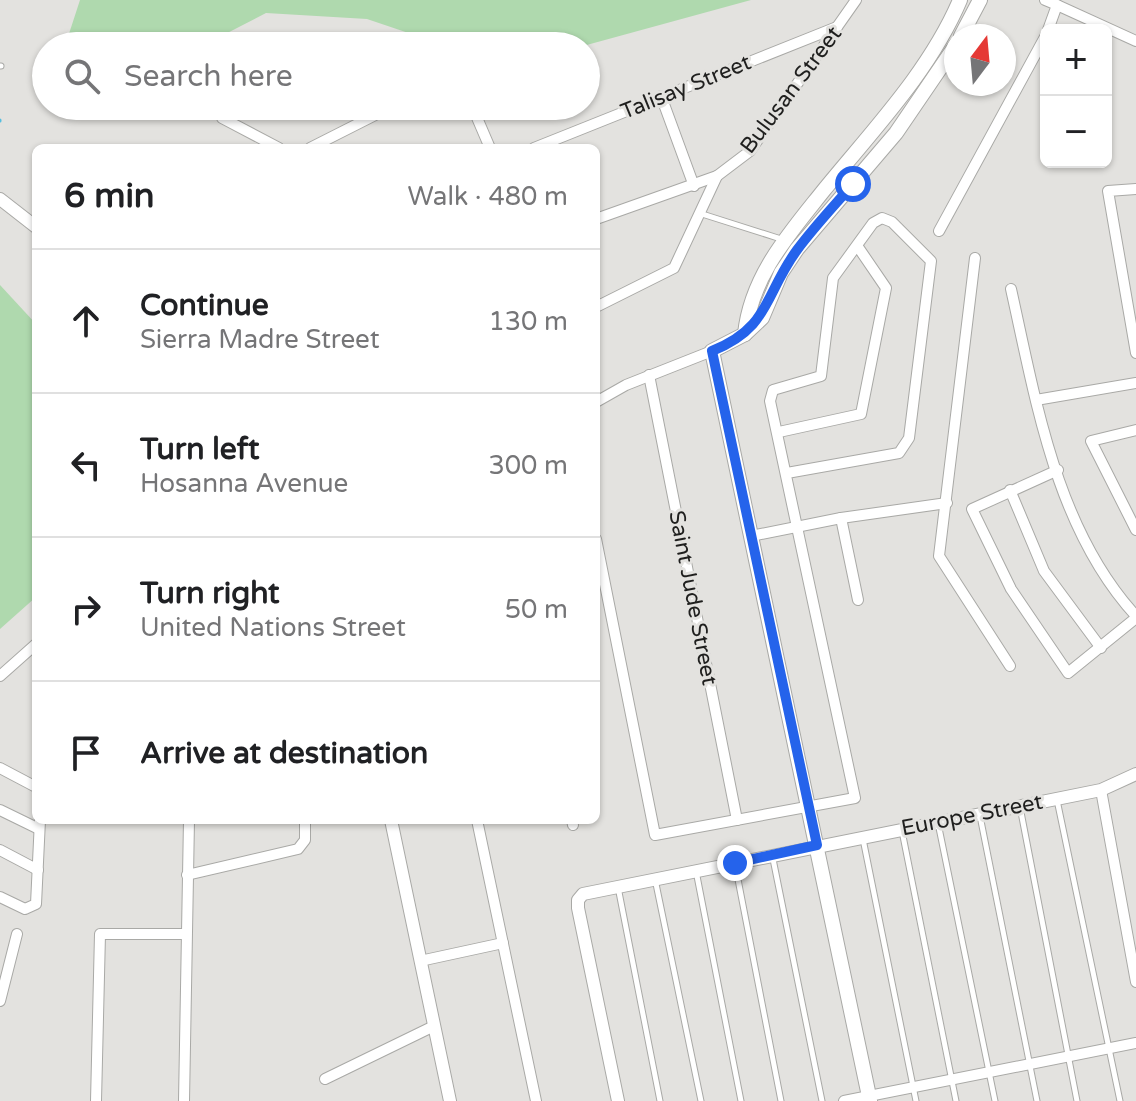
<!DOCTYPE html>
<html lang="en">
<head>
<meta charset="utf-8">
<style>
  body { margin:0; font-family:"Varela Round",sans-serif; background:#f2f2f2; color:#202124 }
  .controls { position:absolute; right:24px; top:24px; display:grid; overflow:hidden; border-radius:12px; box-shadow:0 2px 6px #0004 }
  .controls button { width:72px; height:72px; display:grid; place-items:center; padding:0; border:0; border-bottom:2px solid #e0e0e0; background:#fff; color:#202124; font:40px sans-serif }
  .compass { position:absolute; left:944px; top:24px; width:72px; height:72px; border-radius:50%; background:#fff; box-shadow:0 2px 6px #0004; rotate:16deg }
  .stop { position:absolute; width:24px; height:24px; margin:-18px; border:6px solid #2563eb; border-radius:50%; background:#fff }
  .stop.end { background:#2563eb; border-color:#fff; box-shadow:0 2px 8px #0008 }
  .list { margin:0; padding:0; list-style:none }
  h2 { display:flex; justify-content:space-between; align-items:center; height:104px; margin:0; padding:0 32px; font-size:34px }
  h2 small { font-size:26px; font-weight:400; color:#757577 }
  .list li { display:grid; grid-template-columns:52px 1fr auto; gap:24px; align-items:center; box-sizing:border-box; height:144px; padding:0 32px; border-top:2px solid #e0e0e0 }
  .list b { display:block; font-size:30px; white-space:nowrap }
  .list p { margin:0; font-size:26px; white-space:nowrap; color:#757577 }
  .list em { font-size:26px; font-style:normal; color:#757577 }
  .icon { flex:none; width:44px; height:44px; fill:none; stroke:currentColor; stroke-width:2; stroke-linecap:round; stroke-linejoin:round }
  .map { position:relative; flex:none; width:1136px; height:1101px; overflow:hidden }
  .search { position:absolute; background:#fff; box-shadow:0 2px 6px #0004; left:32px; top:32px; width:568px; height:88px; display:flex; align-items:center; gap:20px; box-sizing:border-box; padding:0 28px; border-radius:44px; color:#757577; font-size:30px }
  .panel { position:absolute; background:#fff; box-shadow:0 2px 6px #0004; left:32px; top:144px; width:568px; height:680px; border-radius:12px }
  .map>svg:first-child { display:block }
  .green { fill:#afd9ae }
  .lines { fill:none; stroke-linecap:round; stroke-linejoin:round }
  .stream { stroke:#56bedf; stroke-width:3 }
  .service-casing { stroke:#a9a9a6; stroke-width:7 }
  .minor-casing { stroke:#a9a9a6; stroke-width:12 }
  .tertiary-casing { stroke:#a9a9a6; stroke-width:14 }
  .secondary-casing { stroke:#a9a9a6; stroke-width:16 }
  .service { stroke:#fff; stroke-width:5 }
  .minor { stroke:#fff; stroke-width:10 }
  .tertiary { stroke:#fff; stroke-width:12 }
  .secondary { stroke:#fff; stroke-width:14 }
  .route { stroke:#2563eb; stroke-width:10 }
  .labels { text-anchor:middle; dominant-baseline:central; stroke-width:6; stroke-linejoin:round; paint-order:stroke }
  .street-label { font-size:22px; fill:#1f1f1e; stroke:#e3e2df }
</style>
</head>
<body>
<div class="map">
<svg width="1136" height="1101" viewBox="0 0 1136 1101">
  <rect width="100%" height="100%" fill="#e3e2df"/>
  <g class="green">
    <polygon points="80,0 751,0 583,46 447,46 367,19 266,13 202,46 65,46"/>
    <polygon points="0,285 36,324 36,597 0,629"/>
  </g>
  <g class="lines">
    <polyline class="stream" points="0,121 0,120"/>
    <defs>
      <g id="service">
        <polyline points="0,66 1,66"/>
        <polyline points="196,109 222,118"/>
        <polyline points="699,213 781,239"/>
        <polyline points="1057,800 1120,1101"/>
        <polyline points="1020,807 1077,1101"/>
        <polyline points="980,816 1037,1101"/>
        <polyline points="938,823 995,1101"/>
        <polyline points="902,831 956,1101"/>
        <polyline points="863,839 916,1101"/>
        <polyline points="773,859 822,1101"/>
        <polyline points="735,864 781,1101"/>
        <polyline points="696,871 741,1101"/>
        <polyline points="655,879 701,1101"/>
        <polyline points="618,887 660,1101"/>
      </g>
      <g id="minor">
        <polyline points="1045,0 1057,5 1048,30"/>
        <polyline points="1057,5 1136,41"/>
        <polyline points="661,96 694,186"/>
        <polyline points="234,106 222,118 279,148"/>
        <polyline points="472,106 490,148"/>
        <polyline points="310,148 393,106"/>
        <polyline points="534,148 837,27"/>
        <polyline points="1136,189 1108,191 1136,353"/>
        <polyline points="596,219 717,176"/>
        <polyline points="939,231 1046,35"/>
        <polyline points="975,258 939,556 1010,666"/>
        <path d="M1011,289C1036,401 1056,529 1136,616"/>
        <polyline points="596,307 674,268 717,176 750,151 856,0"/>
        <polyline points="649,375 737,820"/>
        <polyline points="1036,400 1136,383"/>
        <polyline points="596,402 626,385 712,351"/>
        <polyline points="1136,430 1091,441 1136,530"/>
        <polyline points="779,432 861,414 886,288 858,247"/>
        <polyline points="1058,470 972,509 1011,589 1068,673 1136,618"/>
        <polyline points="1010,490 1044,571 1101,648"/>
        <polyline points="841,518 858,600"/>
        <polyline points="751,536 841,518 947,503"/>
        <polyline points="596,539 655,835 855,798 770,401 773,390 821,376 833,278 873,223 882,218 892,222 931,261 909,438 899,453 787,473"/>
        <polyline points="0,676 36,644"/>
        <polyline points="0,768 36,787"/>
        <polyline points="1101,790 1136,982"/>
        <polyline points="0,810 39,829"/>
        <polyline points="477,820 536,1101"/>
        <polyline points="572,820 573,825"/>
        <polyline points="0,850 38,870"/>
        <polyline points="187,875 298,849 305,840 305,820"/>
        <polyline points="0,897 25,909 36,904 40,820"/>
        <polyline points="420,961 503,943"/>
        <polyline points="0,1001 17,934"/>
        <polyline points="325,1079 434,1026"/>
        <polyline points="96,1101 100,934 186,934"/>
        <polyline points="184,1101 189,820"/>
        <polyline points="844,1101 1136,1043"/>
      </g>
      <g id="tertiary">
        <polyline points="0,199 36,227"/>
        <polyline points="391,820 450,1101"/>
        <polyline points="618,1101 578,908 578,900 583,894 1101,790 1136,774"/>
      </g>
      <g id="secondary">
        <polyline points="961,36 980,0"/>
        <path d="M745,334C751,276 789,234 824,190C872,131 930,71 960,0"/>
        <polyline points="870,1101 712,351 745,334 762,318 781,273 797,249 896,133 956,45"/>
      </g>
    </defs>
    <use href="#service" class="service-casing"/>
    <use href="#minor" class="minor-casing"/>
    <use href="#tertiary" class="tertiary-casing"/>
    <use href="#secondary" class="secondary-casing"/>
    <use href="#service" class="service"/>
    <use href="#minor" class="minor"/>
    <use href="#tertiary" class="tertiary"/>
    <use href="#secondary" class="secondary"/>
  </g>
  <g class="lines">
    <path class="route" d="M735,863L817,845L712,351C770,328 764,295 797,250C814,227 834,206 853,184"/>
  </g>
  <g class="labels">
    <g class="street-label">
      <text transform="translate(686 87) rotate(-22)">Talisay Street</text>
      <text transform="translate(791 90) rotate(-53)">Bulusan Street</text>
      <text transform="translate(693 598) rotate(79)">Saint Jude Street</text>
      <text transform="translate(972 815) rotate(-11)">Europe Street</text>
    </g>
  </g>
</svg>
<div class="controls">
<button>+</button>
<button>−</button>
</div>
<svg class="compass" viewBox="-18 -18 36 36"><path d="M0-13l5 13h-10z" fill="#e53935"/><path d="M0 13l5-13h-10z" fill="#757577"/></svg>
<div class="stop" style="left:853px;top:184px"></div>
<div class="stop end" style="left:735px;top:863px"></div>
<div class="search"><svg class="icon" aria-label="search" viewBox="0 0 24 24"><circle cx="10" cy="10" r="6"/><path d="M15 15l6 6"/></svg>Search here</div>
<section class="panel">
<h2>6 min<small>Walk · 480 m</small></h2>
<ul class="list">
<li><svg class="icon" aria-label="ahead" viewBox="0 0 24 24"><path d="M12 20V5M6 11l6-6 6 6"/></svg><div><b>Continue</b><p>Sierra Madre Street</p></div><em>130 m</em></li>
<li><svg class="icon" aria-label="left" viewBox="0 0 24 24"><path d="M17 20v-9H6M10 6l-5 5 5 5"/></svg><div><b>Turn left</b><p>Hosanna Avenue</p></div><em>300 m</em></li>
<li><svg class="icon" aria-label="right" viewBox="0 0 24 24"><path d="M7 20v-9h11M14 6l5 5-5 5"/></svg><div><b>Turn right</b><p>United Nations Street</p></div><em>50 m</em></li>
<li><svg class="icon" aria-label="arrive" viewBox="0 0 24 24"><path d="M6 21V4h12l-3 4 3 4H6"/></svg><div><b>Arrive at destination</b></div></li>
</ul>
</section>
</div>
</body>
</html>
